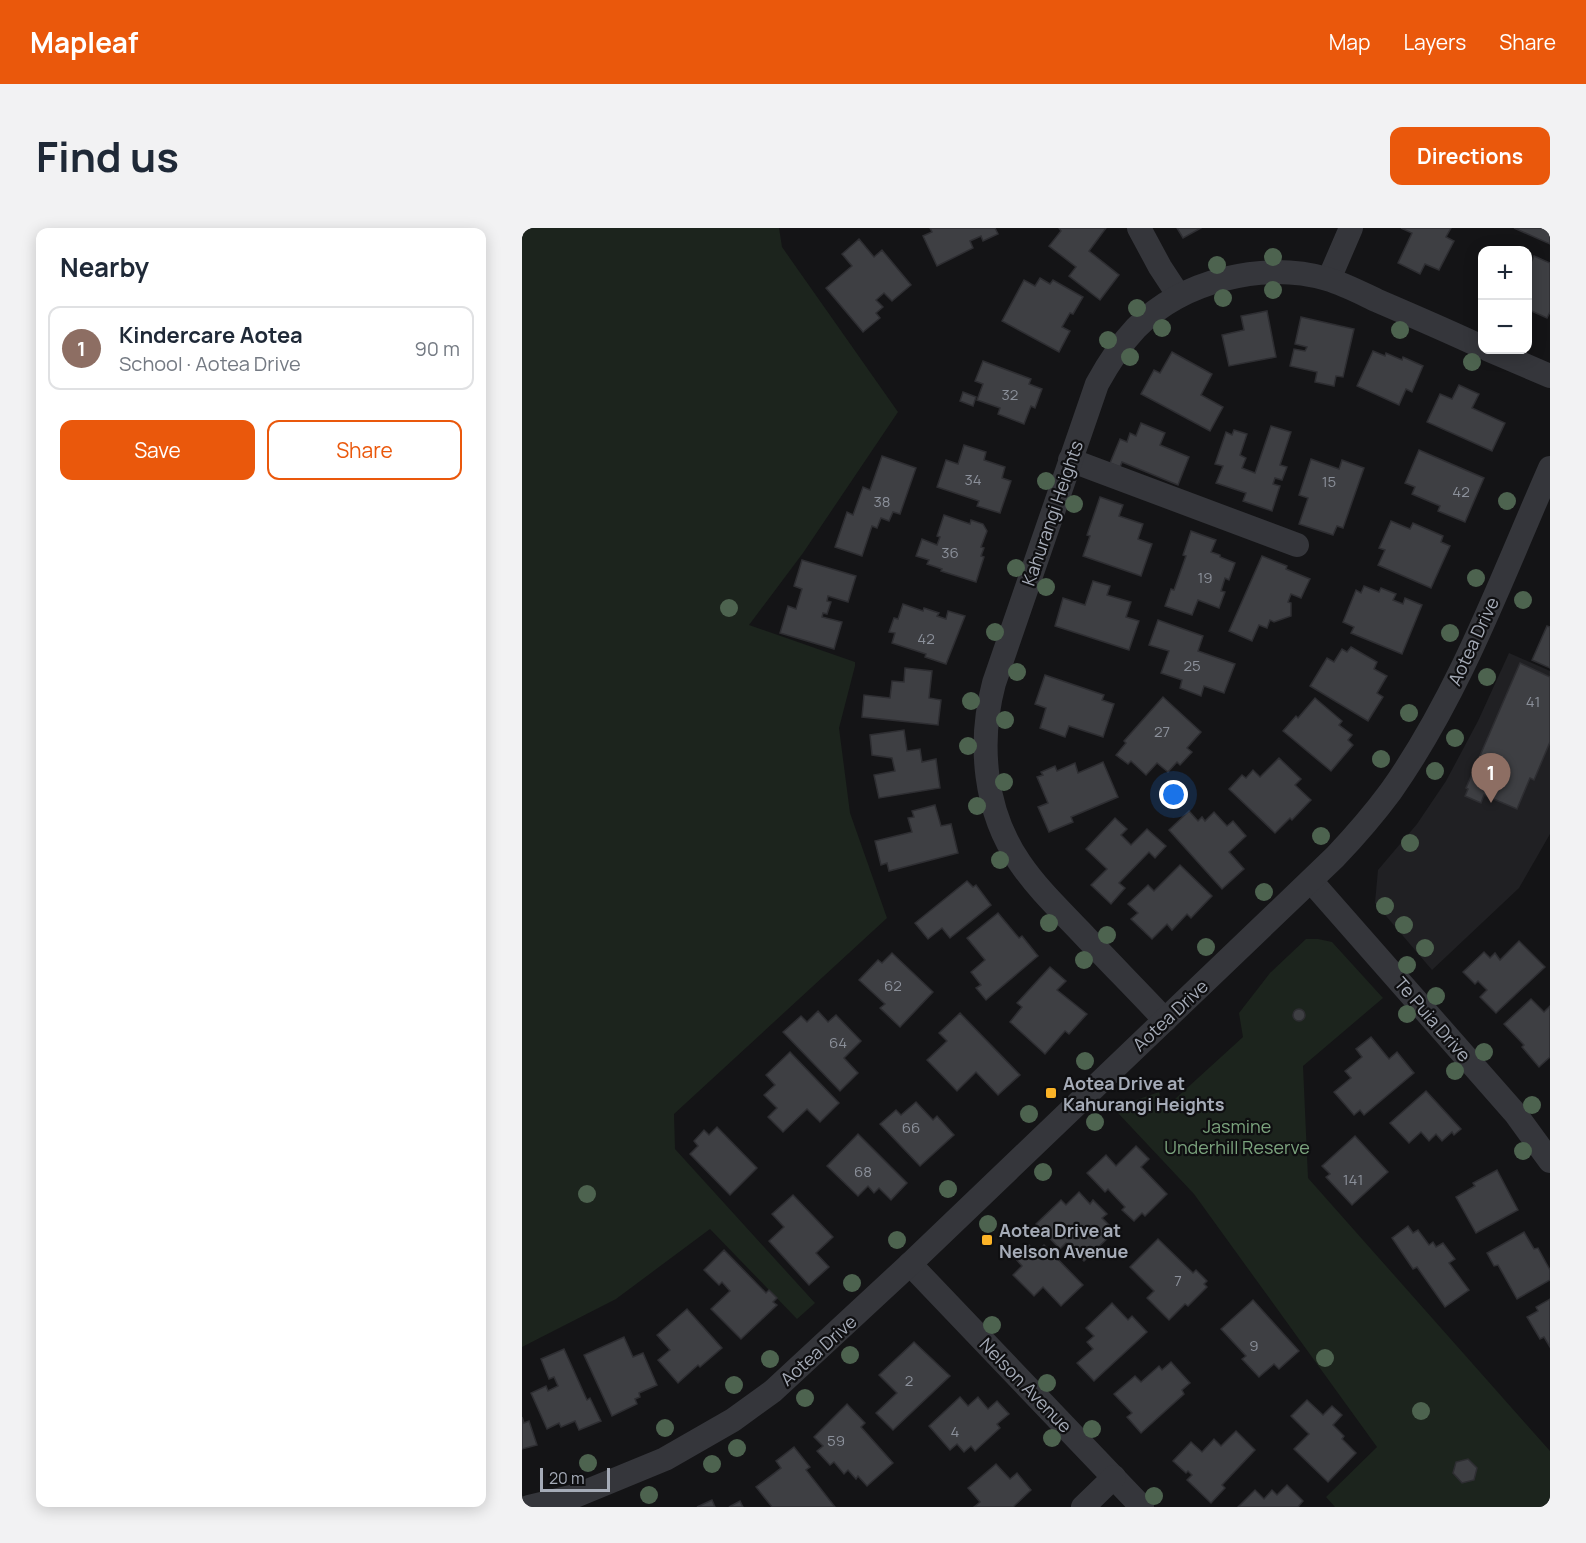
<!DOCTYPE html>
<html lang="en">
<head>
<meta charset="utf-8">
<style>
  body { margin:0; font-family:Manrope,sans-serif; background:#f2f2f3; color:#1f2937 }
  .controls { position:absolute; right:18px; top:18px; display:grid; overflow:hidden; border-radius:12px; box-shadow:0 3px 15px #0003 }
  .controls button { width:54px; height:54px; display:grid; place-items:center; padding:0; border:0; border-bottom:2px solid #e0e1e3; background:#fff; color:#1f2937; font:30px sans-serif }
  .scale { position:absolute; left:18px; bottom:15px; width:70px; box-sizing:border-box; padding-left:6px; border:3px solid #a5abb7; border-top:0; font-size:16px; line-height:21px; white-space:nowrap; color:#a5abb7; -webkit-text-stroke:4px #0f0f11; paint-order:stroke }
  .you { position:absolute; left:652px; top:567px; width:21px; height:21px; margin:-15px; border:4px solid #fff; border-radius:50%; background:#1a73e8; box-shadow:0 0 0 9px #1a73e833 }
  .badge { display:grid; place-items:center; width:39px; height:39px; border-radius:50%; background:#ea580c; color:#fff; font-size:20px; font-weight:700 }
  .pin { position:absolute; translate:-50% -50px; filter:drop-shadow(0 2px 3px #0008) }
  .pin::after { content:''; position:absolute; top:32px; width:21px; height:18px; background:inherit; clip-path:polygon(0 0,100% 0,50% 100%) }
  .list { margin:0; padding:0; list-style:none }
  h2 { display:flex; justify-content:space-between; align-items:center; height:78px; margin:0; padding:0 24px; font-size:26px }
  h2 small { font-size:20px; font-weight:400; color:#747a83 }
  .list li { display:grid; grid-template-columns:39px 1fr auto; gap:18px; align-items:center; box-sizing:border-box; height:84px; margin:0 12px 12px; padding:0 12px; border:2px solid #e0e1e3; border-radius:12px }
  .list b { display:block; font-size:22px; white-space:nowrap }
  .list p { margin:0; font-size:20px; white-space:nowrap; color:#747a83 }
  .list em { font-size:20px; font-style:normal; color:#747a83 }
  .actions { display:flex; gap:12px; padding:18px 24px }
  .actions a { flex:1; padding:14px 0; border:2px solid #ea580c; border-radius:12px; text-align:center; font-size:21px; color:#ea580c }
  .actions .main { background:#ea580c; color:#fff }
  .map { position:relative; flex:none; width:1028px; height:1279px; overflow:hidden; border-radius:12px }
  header { display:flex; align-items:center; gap:36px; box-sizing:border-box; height:84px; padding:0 30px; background:#ea580c; color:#fff }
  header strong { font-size:28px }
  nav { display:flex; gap:33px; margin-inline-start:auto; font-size:21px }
  .intro { display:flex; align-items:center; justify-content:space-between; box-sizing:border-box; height:144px; padding:0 36px }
  h1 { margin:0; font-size:42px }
  .button { padding:15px 27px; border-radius:12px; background:#ea580c; color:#fff; font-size:21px; font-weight:700 }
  main { display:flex; gap:36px; padding:0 36px }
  aside { flex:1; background:#fff; border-radius:12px; box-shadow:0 3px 15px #0003 }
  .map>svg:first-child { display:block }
  .built { fill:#202023 }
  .green { fill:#1c241d }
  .building { fill:#3e3f43; stroke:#2e2e32; stroke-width:1.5 }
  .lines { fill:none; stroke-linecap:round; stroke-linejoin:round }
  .minor { stroke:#35363b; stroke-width:24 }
  .tree { fill:#4d634f }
  .poi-dot { fill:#fbb327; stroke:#0f0f11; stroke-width:2 }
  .labels { text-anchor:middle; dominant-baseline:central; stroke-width:4.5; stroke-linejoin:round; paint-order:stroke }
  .number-label { font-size:15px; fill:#8b909a }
  .street-label { font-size:18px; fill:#a5abb7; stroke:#0f0f11 }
  .poi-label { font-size:18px; font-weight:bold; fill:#a5abb7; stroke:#0f0f11; text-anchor:start }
  .park-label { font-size:18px; fill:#7ba37d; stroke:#0f0f11 }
</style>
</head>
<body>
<header>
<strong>Mapleaf</strong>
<nav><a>Map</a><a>Layers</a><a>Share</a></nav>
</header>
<div class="intro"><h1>Find us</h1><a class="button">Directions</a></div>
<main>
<aside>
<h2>Nearby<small></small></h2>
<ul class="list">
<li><span class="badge" style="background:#8d6e63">1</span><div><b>Kindercare Aotea</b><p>School · Aotea Drive</p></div><em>90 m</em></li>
</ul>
<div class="actions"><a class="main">Save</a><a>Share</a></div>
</aside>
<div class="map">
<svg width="1028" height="1279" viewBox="0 0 1028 1279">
  <rect width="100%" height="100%" fill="#141416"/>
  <polygon class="built" points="987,425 1028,443 1028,606 997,660 910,742 853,675 856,642 895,596 924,553 956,493"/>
  <g class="green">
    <polygon points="0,0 257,0 260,19 376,184 281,325 227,397 333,434 333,438 317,500 328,585 365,690 152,886 153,921 293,1075 275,1091 188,1001 94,1071 0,1119"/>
    <polygon points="784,711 796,711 810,714 861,770 781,838 786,950 1028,1223 1028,1279 813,1279 804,1269 855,1219 672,966 596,885 607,872 614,872 637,864 642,881 721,809 717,785 748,745"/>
  </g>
  <g class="building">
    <polygon points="408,0 473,0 476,6 461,13 459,8 448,13 451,20 415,38 401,8 410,4"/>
    <polygon points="537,0 584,0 567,23 597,47 578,72 547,48 554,39 527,18 539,3"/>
    <polygon points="655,0 679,0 661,10"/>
    <polygon points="879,0 929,0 924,9 932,13 917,42 903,36 898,46 876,35 890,5"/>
    <polygon points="992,0 1028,0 1028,16"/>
    <polygon points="337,11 352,29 360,22 389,57 370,73 362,65 354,72 361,79 354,85 358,90 341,104 304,60 330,38 320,26"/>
    <polygon points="1012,28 1028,35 1028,84 1025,90 1005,81 1005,39 1007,39"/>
    <polygon points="518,50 528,56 531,52 561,69 551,86 548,85 540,99 548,103 537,124 480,93 502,52 513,58"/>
    <polygon points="745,83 754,129 707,138 700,107 722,102 719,88"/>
    <polygon points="779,89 832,101 821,149 814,148 812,158 793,154 795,144 768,138 772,121 783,123 785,119 773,116"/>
    <polygon points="851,123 863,128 864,125 880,132 881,129 901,138 890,164 884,161 877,177 835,158"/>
    <polygon points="650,124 690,146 679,167 701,179 688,203 619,166 632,142 638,145"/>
    <polygon points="461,133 509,151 507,156 520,161 513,180 509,178 502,196 476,186 478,180 455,172 461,156 453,153"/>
    <polygon points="937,157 957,166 950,180 983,195 970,223 905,194 918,166 930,171"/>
    <polygon points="441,164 454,169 451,178 438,173"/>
    <polygon points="619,195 643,205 638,217 667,229 656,257 600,234 598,239 588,235 598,211 605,214 608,205 614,208"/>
    <polygon points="749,198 769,204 758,237 765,239 760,252 753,250 751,256 758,258 750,283 721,273 724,265 694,255 701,238 693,236 704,204 710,207 712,202 725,206 718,227 724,230 720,240 733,245"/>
    <polygon points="442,217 464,224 462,232 483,239 480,250 489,253 478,285 455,278 457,273 415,259 424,232 436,236"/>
    <polygon points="897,222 962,250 943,294 916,283 918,278 890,266 893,259 883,255"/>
    <polygon points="360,228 394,240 378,286 371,284 367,293 359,290 355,300 350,298 340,328 313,319 325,284 331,287 341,259 348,262"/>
    <polygon points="789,231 817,241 820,232 842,240 821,300 815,298 811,307 777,296 786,270 777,267"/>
    <polygon points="578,269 601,277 597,288 621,296 616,311 630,316 619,348 561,328 568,308 565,307"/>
    <polygon points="422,287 448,296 449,292 461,296 465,303 459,319 462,320 459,328 462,329 454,354 419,343 420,341 405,336 407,332 394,328 400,311 415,317 418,309 415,308"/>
    <polygon points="869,293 888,301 891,295 921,308 919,314 928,318 909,360 856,337 863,322 857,320"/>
    <polygon points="669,303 694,312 689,324 698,327 698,329 713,335 707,352 703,350 699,363 703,364 697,380 676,372 670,387 643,378 649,361 652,362 664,328 661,327"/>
    <polygon points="740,328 765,338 764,341 788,351 779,370 769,366 766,374 769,375 769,388 752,394 748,392 745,400 737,397 730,413 707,403"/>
    <polygon points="280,332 334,348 326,374 306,368 305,373 309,374 305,386 301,385 300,389 320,394 312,421 258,405 266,378 274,381 280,361 272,358"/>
    <polygon points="571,353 588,358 585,367 609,374 604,389 617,393 607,422 533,398 541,370 563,377"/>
    <polygon points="842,358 857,364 859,360 874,366 871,372 881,376 883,370 900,377 880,426 829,405 832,399 821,394 834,362 839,365"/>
    <polygon points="381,376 401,383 402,380 417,385 415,388 424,391 426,383 443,388 424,436 403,429 404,426 370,415 373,405 367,404 372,390 376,391"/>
    <polygon points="636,392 681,408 676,423 713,436 702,465 682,458 679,468 658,460 660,452 639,445 647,423 627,417"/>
    <polygon points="1025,398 1028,399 1028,440 1010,432"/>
    <polygon points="829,419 855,434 852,441 865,448 855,465 861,469 846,493 788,458 805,430 812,434 820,421 825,424"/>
    <polygon points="998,435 1028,449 1028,514 1012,552 1008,550 995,581 962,567 959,575 943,568 946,561 944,560"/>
    <polygon points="383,440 410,443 407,470 419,472 416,497 340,489 342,467 368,470 370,453 382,454"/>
    <polygon points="523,447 582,467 580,472 592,476 581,509 547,498 543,509 518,500 524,480 513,476"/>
    <polygon points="641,469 679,504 665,520 670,524 658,537 655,534 646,544 635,535 624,547 609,533 606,536 594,527 604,515 602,513"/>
    <polygon points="793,470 820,493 817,497 830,507 826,512 831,517 809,543 761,503 774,488 776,490"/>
    <polygon points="382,502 385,523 398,521 400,534 414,531 418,560 357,570 352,547 373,543 370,530 350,527 348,507"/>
    <polygon points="757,530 779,551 773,557 789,572 770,592 768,590 753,605 707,561 720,547 724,550 731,542 738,549"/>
    <polygon points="581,534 596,569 549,589 551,594 527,604 516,579 526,575 515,549 521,547 519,544 533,538 535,543 553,535 556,545"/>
    <polygon points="413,577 419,598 429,596 436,625 367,643 365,635 359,637 353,613 390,604 386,590 392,589 390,583"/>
    <polygon points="667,583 676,593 680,589 683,593 692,584 705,598 711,593 724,608 707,624 722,641 700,661 647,602"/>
    <polygon points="593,590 605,601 599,607 609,617 625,601 644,618 633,630 627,624 597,655 603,660 589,676 569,657 585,641 564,621"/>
    <polygon points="658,637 690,668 669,690 665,686 650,702 645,696 630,711 609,691 616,685 606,676 626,657 632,663"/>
    <polygon points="445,653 451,659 454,657 469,677 428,710 420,700 406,711 393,695"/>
    <polygon points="476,685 497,710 500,708 516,728 464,772 454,760 459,757 449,744 463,732 445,710"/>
    <polygon points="997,713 1023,739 974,785 958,769 965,762 956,753 953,756 941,744 962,724 968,730 973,725 978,732"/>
    <polygon points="370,725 411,764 378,799 358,780 363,776 337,752 356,732 360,735"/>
    <polygon points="528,739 544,753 535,762 565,786 547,806 543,803 523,826 488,794 500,779 495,775"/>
    <polygon points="1009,771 1022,784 1028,778 1028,829 1017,839 1000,819 1002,817 982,796"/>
    <circle cx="777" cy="787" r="6"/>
    <polygon points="296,783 306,794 314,787 339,813 322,830 336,845 318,863 261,804 279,788 285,794"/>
    <polygon points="438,785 498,847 476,867 454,844 435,863 405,832 425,813 417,805"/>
    <polygon points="849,809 867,831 875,824 892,845 842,887 838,882 832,887 812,864 829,850 823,843 840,829 834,821"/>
    <polygon points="268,824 317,875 298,894 285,881 261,904 246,889 255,880 242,867 253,857 244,847"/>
    <polygon points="904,863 939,901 932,907 930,904 920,913 914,906 907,913 899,904 887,915 868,895"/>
    <polygon points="394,874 411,892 415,888 432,907 398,938 358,896 374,882 379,887"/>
    <polygon points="195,899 235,940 208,967 168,926 176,918 172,913 182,902 187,907"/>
    <polygon points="336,906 385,955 369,972 357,960 352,965 346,958 336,968 305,938"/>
    <polygon points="833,908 866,944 830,977 804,949 808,946 800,938"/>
    <polygon points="614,918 627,931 619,939 645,966 623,988 620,985 612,993 600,982 603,979 586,961 583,964 565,945 584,927 594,938"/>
    <polygon points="975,942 996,982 954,1005 934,969 953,958 951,955"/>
    <polygon points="557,964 568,976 571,972 585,986 580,990 593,1003 562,1033 544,1015 538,1021 514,996 539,972 544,977"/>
    <polygon points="271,967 311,1009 294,1025 307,1039 287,1057 247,1013 262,999 250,986"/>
    <polygon points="886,998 891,1005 896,1002 907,1017 911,1014 914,1019 921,1015 933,1031 927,1035 947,1062 923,1079 895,1039 891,1041 870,1010"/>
    <polygon points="1002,1004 1012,1021 1016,1020 1028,1042 1028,1052 995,1071 976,1037 972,1038 965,1025"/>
    <polygon points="636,1011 671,1045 674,1042 685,1053 682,1056 685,1059 666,1078 663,1076 647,1092 625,1070 632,1063 608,1039"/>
    <polygon points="507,1017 514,1025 522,1017 561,1057 539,1078 521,1059 512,1068 491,1047 500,1038 493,1030"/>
    <polygon points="202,1022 244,1065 247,1062 255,1070 251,1074 255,1077 219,1111 189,1081 208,1063 200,1054 197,1057 182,1042"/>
    <polygon points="1028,1071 1028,1119 1022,1109 1018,1111 1005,1089 1016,1083 1014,1079"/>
    <polygon points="731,1072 777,1123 757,1141 752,1136 737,1149 720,1131 724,1128 699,1101"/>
    <polygon points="590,1075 606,1092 610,1088 625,1104 572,1153 555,1135 571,1121 565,1114 572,1108 564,1100"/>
    <polygon points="165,1081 200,1120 178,1139 176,1137 156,1155 136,1132 148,1122 135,1107"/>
    <polygon points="102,1109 111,1129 121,1125 135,1157 117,1165 118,1169 113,1171 115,1176 90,1188 62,1127"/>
    <polygon points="392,1114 428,1148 371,1202 354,1185 375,1165 357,1147"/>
    <polygon points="42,1121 65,1172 68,1170 79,1193 57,1202 53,1193 39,1199 37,1195 25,1201 9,1165 24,1158 26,1163 36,1158 32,1149 27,1151 19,1131"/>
    <polygon points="649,1134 668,1155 660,1162 662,1166 619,1205 605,1189 610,1185 592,1166 613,1148 619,1154 637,1138 640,1142"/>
    <polygon points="438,1169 446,1178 456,1169 466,1181 475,1173 487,1186 475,1196 478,1200 453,1223 449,1218 442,1224 435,1216 428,1222 407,1198"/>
    <polygon points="785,1172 801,1187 810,1178 820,1187 811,1197 822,1208 820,1211 834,1225 806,1254 772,1221 787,1206 769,1188"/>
    <polygon points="325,1176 343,1195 339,1199 371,1235 345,1258 336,1248 334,1251 326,1242 322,1246 312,1234 308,1237 295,1223 301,1218 292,1209"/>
    <polygon points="0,1189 2,1195 7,1193 15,1217 0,1221"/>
    <polygon points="714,1203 733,1222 700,1257 703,1260 689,1275 665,1252 670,1247 666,1243 664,1245 651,1233 669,1214 680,1224 692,1211 699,1218"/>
    <polygon points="272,1219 288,1239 284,1242 313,1279 250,1279 234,1259 259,1240 254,1233"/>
    <polygon points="946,1231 955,1240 952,1252 940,1255 931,1245 934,1234"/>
    <polygon points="474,1236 488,1251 495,1245 509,1262 491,1279 452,1279 458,1274 446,1260"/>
    <polygon points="765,1257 781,1273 776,1279 716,1279 733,1262 742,1271 750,1262 755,1267"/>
    <polygon points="190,1272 193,1279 175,1279"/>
    <polygon points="218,1273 221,1279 207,1279"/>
  </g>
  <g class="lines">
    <g class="minor">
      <polyline points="617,0 638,39 657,68"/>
      <polyline points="807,51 829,0"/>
      <polyline points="967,122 1028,148"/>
      <polyline points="548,232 775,317"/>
      <polyline points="789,653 993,885 1028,933"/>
      <path d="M643,792C615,762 586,733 558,703C537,681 515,660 498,635C462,583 456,515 472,455L575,156C586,136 598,117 614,100C661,52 741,33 805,51C822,56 839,65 856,73C891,88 926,103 960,119"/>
      <polyline points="388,1036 620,1279"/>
      <path d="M7,1279L53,1268L143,1231L211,1192L251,1163L388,1036L813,629C833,608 852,586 869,563C938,465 980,349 1028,240"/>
      <polyline points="561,1279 592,1249"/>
    </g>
  </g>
  <g class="tree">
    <circle cx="751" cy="29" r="9"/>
    <circle cx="695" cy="37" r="9"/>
    <circle cx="751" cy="62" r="9"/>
    <circle cx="701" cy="70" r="9"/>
    <circle cx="615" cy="80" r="9"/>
    <circle cx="640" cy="100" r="9"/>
    <circle cx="878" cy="102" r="9"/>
    <circle cx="586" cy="112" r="9"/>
    <circle cx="608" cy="129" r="9"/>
    <circle cx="950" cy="134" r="9"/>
    <circle cx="524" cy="253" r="9"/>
    <circle cx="985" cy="273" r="9"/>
    <circle cx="552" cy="276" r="9"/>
    <circle cx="494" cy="340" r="9"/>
    <circle cx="954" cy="350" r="9"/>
    <circle cx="524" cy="359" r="9"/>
    <circle cx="1001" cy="372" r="9"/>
    <circle cx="207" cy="380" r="9"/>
    <circle cx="473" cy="404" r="9"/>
    <circle cx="928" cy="405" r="9"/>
    <circle cx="495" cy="444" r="9"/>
    <circle cx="965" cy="449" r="9"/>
    <circle cx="449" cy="473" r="9"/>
    <circle cx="887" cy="485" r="9"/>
    <circle cx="483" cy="492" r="9"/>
    <circle cx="933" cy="510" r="9"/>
    <circle cx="446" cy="518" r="9"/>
    <circle cx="859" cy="531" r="9"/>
    <circle cx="913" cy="543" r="9"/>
    <circle cx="482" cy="554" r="9"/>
    <circle cx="455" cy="578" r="9"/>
    <circle cx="799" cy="608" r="9"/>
    <circle cx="888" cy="615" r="9"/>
    <circle cx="478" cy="632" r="9"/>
    <circle cx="742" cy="664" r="9"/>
    <circle cx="863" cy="678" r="9"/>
    <circle cx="527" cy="695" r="9"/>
    <circle cx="882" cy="697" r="9"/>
    <circle cx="585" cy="707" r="9"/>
    <circle cx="684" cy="719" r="9"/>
    <circle cx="903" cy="720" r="9"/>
    <circle cx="562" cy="732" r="9"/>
    <circle cx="885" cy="737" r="9"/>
    <circle cx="914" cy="768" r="9"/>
    <circle cx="885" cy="786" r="9"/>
    <circle cx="962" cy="824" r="9"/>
    <circle cx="563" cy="833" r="9"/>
    <circle cx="933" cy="843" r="9"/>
    <circle cx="1010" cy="877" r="9"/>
    <circle cx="507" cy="886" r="9"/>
    <circle cx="573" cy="894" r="9"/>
    <circle cx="1001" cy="923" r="9"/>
    <circle cx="521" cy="944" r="9"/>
    <circle cx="426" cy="961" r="9"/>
    <circle cx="65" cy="966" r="9"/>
    <circle cx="466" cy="996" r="9"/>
    <circle cx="375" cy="1012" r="9"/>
    <circle cx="330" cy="1055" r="9"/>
    <circle cx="470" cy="1097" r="9"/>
    <circle cx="328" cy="1127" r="9"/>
    <circle cx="803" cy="1130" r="9"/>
    <circle cx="248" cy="1131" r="9"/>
    <circle cx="525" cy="1155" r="9"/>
    <circle cx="212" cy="1157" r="9"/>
    <circle cx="283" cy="1170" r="9"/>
    <circle cx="899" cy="1183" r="9"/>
    <circle cx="143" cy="1200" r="9"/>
    <circle cx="570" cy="1201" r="9"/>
    <circle cx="530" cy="1210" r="9"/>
    <circle cx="215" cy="1220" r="9"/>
    <circle cx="66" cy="1235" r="9"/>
    <circle cx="190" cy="1236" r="9"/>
    <circle cx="127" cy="1267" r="9"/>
    <circle cx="632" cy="1268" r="9"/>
  </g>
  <g class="poi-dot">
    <rect x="523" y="859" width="12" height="12" rx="3"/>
    <rect x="459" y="1006" width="12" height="12" rx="3"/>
  </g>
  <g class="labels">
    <g class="number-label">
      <text x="488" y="166">32</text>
      <text x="451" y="251">34</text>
      <text x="807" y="253">15</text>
      <text x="939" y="263">42</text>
      <text x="360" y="273">38</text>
      <text x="428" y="324">36</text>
      <text x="683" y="349">19</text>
      <text x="404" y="410">42</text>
      <text x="670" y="437">25</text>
      <text x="1011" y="473">41</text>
      <text x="640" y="503">27</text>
      <text x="371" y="757">62</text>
      <text x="316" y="814">64</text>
      <text x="389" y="899">66</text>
      <text x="341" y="943">68</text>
      <text x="831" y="951">141</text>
      <text x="656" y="1052">7</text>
      <text x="732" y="1117">9</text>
      <text x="387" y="1152">2</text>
      <text x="433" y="1203">4</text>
      <text x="314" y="1212">59</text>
    </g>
    <g class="street-label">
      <text transform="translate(530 285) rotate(-71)">Kahurangi Heights</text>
      <text transform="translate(951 413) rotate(-65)">Aotea Drive</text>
      <text transform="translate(648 787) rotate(-43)">Aotea Drive</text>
      <text transform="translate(911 791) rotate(49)">Te Puia Drive</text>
      <text transform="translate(296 1122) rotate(-42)">Aotea Drive</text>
      <text transform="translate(504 1157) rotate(46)">Nelson Avenue</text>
    </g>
    <g class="poi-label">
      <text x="541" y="855">Aotea Drive at<tspan x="541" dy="21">Kahurangi Heights</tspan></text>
      <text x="477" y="1002">Aotea Drive at<tspan x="477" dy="21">Nelson Avenue</tspan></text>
    </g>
    <g class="park-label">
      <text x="715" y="898">Jasmine<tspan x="715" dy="21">Underhill Reserve</tspan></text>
    </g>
  </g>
</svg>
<div class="controls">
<button>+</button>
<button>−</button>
</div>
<div class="scale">20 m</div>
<div class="you"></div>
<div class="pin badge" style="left:969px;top:575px;background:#8d6e63">1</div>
</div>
</main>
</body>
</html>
